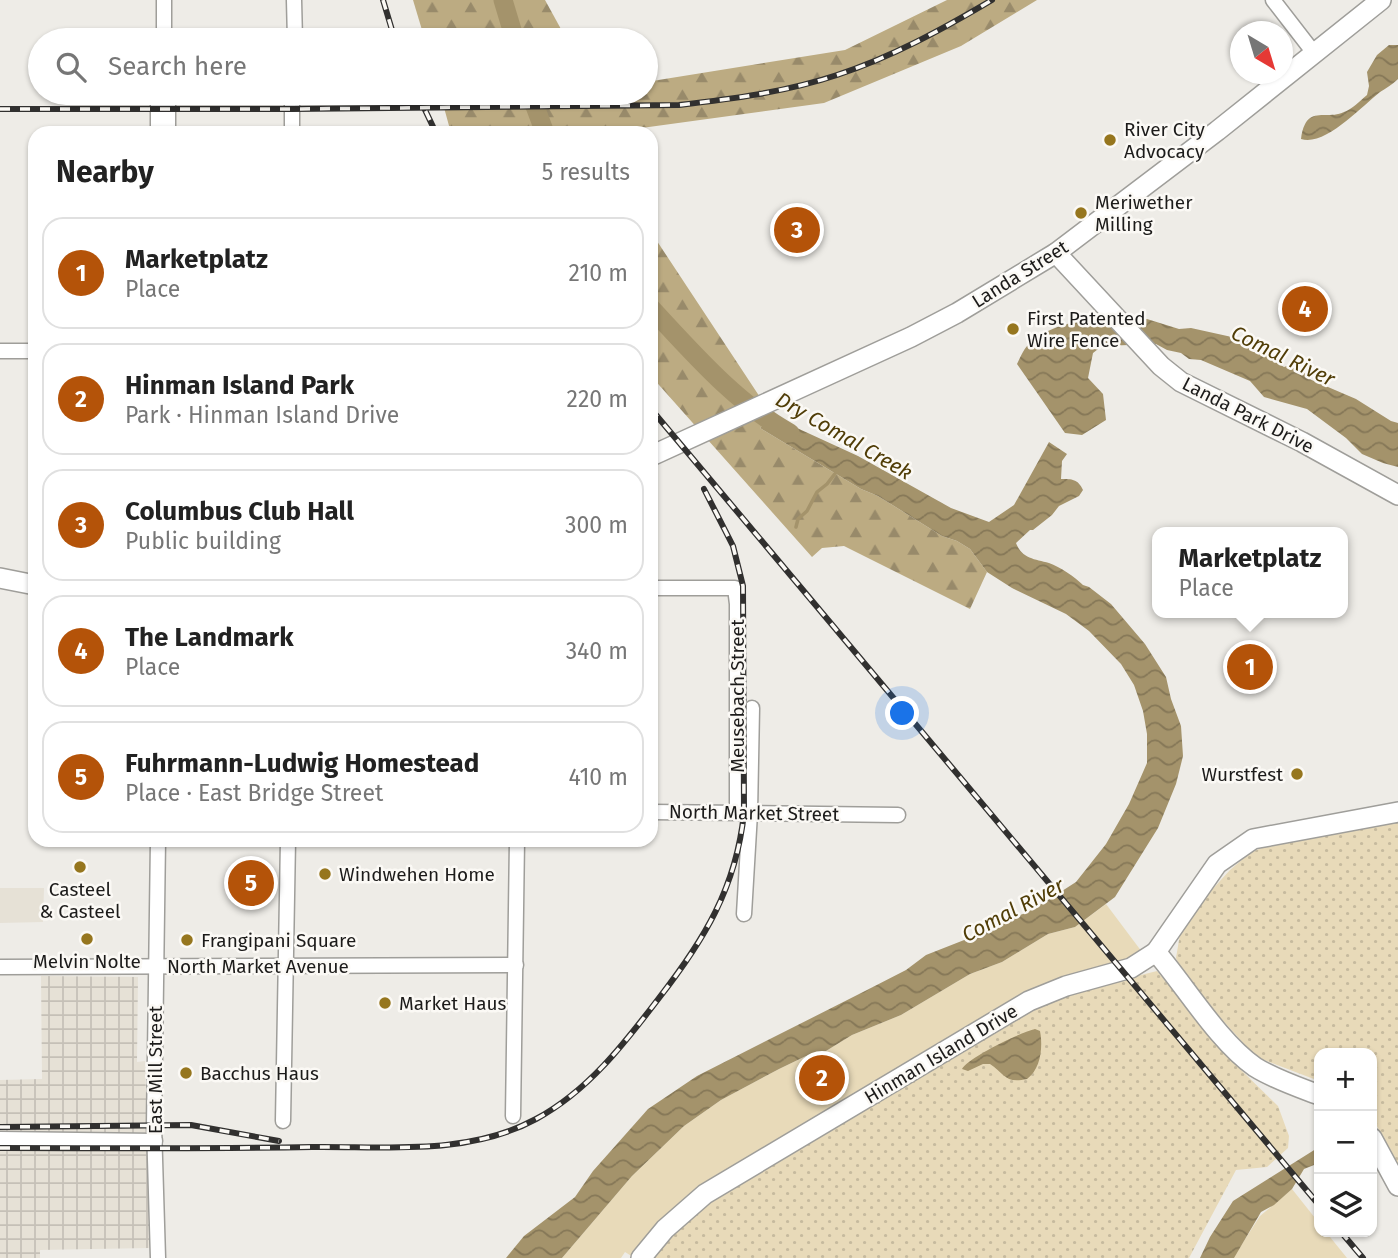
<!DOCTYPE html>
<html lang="en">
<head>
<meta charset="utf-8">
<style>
  body { margin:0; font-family:"Fira Sans",sans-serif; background:#f2f2f2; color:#222 }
  .controls { position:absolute; right:21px; bottom:21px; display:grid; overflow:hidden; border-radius:14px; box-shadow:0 2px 5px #0004 }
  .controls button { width:63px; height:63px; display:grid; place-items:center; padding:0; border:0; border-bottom:2px solid #e0e0e0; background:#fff; color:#222; font:35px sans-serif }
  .compass { position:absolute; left:1230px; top:21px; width:63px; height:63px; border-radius:50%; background:#fff; box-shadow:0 2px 5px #0004; rotate:142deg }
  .you { position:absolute; left:903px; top:714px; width:24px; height:24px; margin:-18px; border:5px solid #fff; border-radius:50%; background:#1a73e8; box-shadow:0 0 0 10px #1a73e833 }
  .badge { display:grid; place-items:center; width:46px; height:46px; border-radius:50%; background:#b45309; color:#fff; font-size:23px; font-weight:700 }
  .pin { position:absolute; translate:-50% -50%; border:4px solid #fff; box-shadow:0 2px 7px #0006 }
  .popup { position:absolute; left:1152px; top:527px; width:196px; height:91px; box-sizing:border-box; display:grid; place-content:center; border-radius:14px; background:#fff; filter:drop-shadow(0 2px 5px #0005); font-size:23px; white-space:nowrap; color:#767676 }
  .popup b { font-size:26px; color:#222 }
  .popup::after { content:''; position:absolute; left:50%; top:100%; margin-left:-14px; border:14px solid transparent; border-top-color:#fff }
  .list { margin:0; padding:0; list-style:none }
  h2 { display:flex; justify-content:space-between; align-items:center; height:91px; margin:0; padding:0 28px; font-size:30px }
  h2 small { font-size:23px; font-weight:400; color:#767676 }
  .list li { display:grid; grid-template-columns:46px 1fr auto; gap:21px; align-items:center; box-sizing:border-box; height:112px; margin:0 14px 14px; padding:0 14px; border:2px solid #e0e0e0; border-radius:21px }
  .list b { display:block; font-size:26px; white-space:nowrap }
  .list p { margin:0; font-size:23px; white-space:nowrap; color:#767676 }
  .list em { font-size:23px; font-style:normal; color:#767676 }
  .icon { flex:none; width:38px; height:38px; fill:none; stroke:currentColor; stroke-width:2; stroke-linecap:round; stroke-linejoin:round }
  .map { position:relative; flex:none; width:1398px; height:1258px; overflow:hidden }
  .search { position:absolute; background:#fff; box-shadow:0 2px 5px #0004; left:28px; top:28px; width:630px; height:77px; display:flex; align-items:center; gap:18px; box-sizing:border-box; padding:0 24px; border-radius:38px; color:#767676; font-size:26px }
  .panel { position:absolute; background:#fff; box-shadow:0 2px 5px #0004; left:28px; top:126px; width:630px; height:721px; border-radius:21px }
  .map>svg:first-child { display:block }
  .built { fill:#e6e1d6 }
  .industrial { fill:url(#industrial-grid) }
  .grass { fill:url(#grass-dots) }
  .forest { fill:url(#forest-firs) }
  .park { fill:#e8dab9 }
  .water { fill:url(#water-waves) }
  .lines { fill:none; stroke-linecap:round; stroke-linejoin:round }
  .stream { stroke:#a4936b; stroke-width:3.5 }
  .river { stroke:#a4936b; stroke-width:19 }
  .street-casing { stroke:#9f9e9a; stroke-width:17 }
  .secondary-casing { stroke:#9f9e9a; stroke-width:22 }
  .street { stroke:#fff; stroke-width:14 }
  .secondary { stroke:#fff; stroke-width:19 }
  .rail-casing { stroke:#31302f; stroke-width:6 }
  .rail { stroke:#fbf9f5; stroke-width:3.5; stroke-dasharray:10; stroke-linecap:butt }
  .poi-dot { fill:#96761e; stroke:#fbf9f5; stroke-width:2.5 }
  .labels { text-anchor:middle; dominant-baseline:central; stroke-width:5; stroke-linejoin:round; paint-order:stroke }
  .poi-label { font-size:19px; fill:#1c1b1a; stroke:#fbf9f5; text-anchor:start }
  .street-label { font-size:19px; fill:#1c1b1a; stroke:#fbf9f5 }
  .water-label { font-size:21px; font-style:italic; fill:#503d07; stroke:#fbf9f5 }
</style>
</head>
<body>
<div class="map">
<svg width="1398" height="1258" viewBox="0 0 1398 1258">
  <defs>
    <pattern id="industrial-grid" width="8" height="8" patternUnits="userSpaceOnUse" patternTransform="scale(1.75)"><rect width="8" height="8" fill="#e6e1d6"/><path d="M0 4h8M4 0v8" fill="none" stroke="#c5c0b7"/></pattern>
    <pattern id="grass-dots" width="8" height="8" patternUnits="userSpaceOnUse" patternTransform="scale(1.75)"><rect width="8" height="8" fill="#e8dab9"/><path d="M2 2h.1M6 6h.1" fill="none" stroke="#c6ba9e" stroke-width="1.8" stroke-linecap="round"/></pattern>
    <pattern id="forest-firs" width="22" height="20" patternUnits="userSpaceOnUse" patternTransform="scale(1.75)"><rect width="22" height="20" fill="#bcab82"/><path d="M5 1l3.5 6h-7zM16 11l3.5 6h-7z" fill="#988a6a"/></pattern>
    <pattern id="water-waves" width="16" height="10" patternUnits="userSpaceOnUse" patternTransform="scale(1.75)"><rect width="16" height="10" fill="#a4936b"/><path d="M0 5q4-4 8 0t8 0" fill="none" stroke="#857757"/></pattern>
  </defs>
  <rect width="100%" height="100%" fill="#eeece7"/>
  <polygon class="built" points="0,888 44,888 43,922 0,923"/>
  <polygon class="industrial" points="41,976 138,977 137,1062 145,1061 151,1247 149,1248 40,1250 40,1258 0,1258 0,1080 42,1079"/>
  <g class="grass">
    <polygon points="1398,822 1398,1169 1372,1116 1372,1053 1319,1053 1319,1081 1256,1057 1185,979 1176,958 1180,934 1198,905 1230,870 1251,852 1265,847"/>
    <polygon points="1157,971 1234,1063 1278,1106 1289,1136 1288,1148 1267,1167 1236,1170 1189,1258 653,1258 667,1239 696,1208 1030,1007 1065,994"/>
  </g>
  <g class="forest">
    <polygon points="413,0 545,0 567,40 425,40"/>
    <polygon points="947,0 1037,0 961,46 824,103 605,133 451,133 440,93 646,93 646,82 845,50"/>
    <polygon points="651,232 773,417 760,428 861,489 878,496 942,536 957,541 970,549 987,572 970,609 844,546 822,548 812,557 651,376"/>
  </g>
  <g class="park">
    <polygon points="1106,904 1142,952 1138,956 1109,967 729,1172 633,1257 625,1252 621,1258 562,1258 632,1176 684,1126 721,1100 779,1069 806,1056 826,1051 852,1035 901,1015 970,974 1002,962 1048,934 1075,927"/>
    <polygon points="1292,1189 1319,1223 1319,1232 1326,1232 1347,1258 1233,1258 1260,1216"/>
  </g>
  <g class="water">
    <path d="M1389,45H1398V79C1392,85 1386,88 1380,92C1362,106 1325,147 1301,139C1306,103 1325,121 1344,112C1352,109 1360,101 1367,95L1369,86L1367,72L1377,55Z"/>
    <path d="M1147,319L1179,329L1191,328L1268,345L1274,361L1284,367L1293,364L1304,370L1307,378L1356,399L1391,421L1398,423V467L1383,463L1362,454L1346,438L1307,409L1264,397L1250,381L1201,360L1189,359L1181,353L1167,350L1156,344L1102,346L1093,353L1088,378L1103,394L1106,420L1082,435L1065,433L1017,364C1020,358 1023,350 1028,345C1030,341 1036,338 1041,335C1073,315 1110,321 1147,319Z"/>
    <path d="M773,417L858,456L951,508L989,522L1014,505L1049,442L1067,454L1062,461L1061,479C1072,479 1078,479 1083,490L1079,496L1059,506L1052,515L1033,530H1030L1016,543C1022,559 1035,559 1049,563C1060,567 1075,577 1083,585L1089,587L1111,604L1145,644L1166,677L1171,699L1181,726L1183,756L1176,784L1158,828L1115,897L1075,927L1048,934L1002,962L970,974L901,1015L852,1035L826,1051L806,1056L779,1069L721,1100L684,1126L632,1176L562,1258H506L524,1236L575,1197L593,1171L648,1109L697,1076L867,990L906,970L926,955L982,933L1004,920L1026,913L1048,900L1076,882L1106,844L1129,804L1147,763V734L1143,711L1134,685L1121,664L1089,631L1066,614L1012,588L987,572L970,549L957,541L942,536L878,496L861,489L760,428Z"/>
    <path d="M1035,1029L1040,1031C1043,1047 1041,1069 1027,1079C1005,1084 1005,1074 990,1064H983L968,1071L962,1069C967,1058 1021,1032 1035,1029Z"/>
    <polygon points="1319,1147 1319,1163 1304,1169 1292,1189 1274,1205 1261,1212 1234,1258 1200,1258 1210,1237 1233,1201"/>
  </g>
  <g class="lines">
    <polyline class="stream" points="796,527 798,519 807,511 817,492 827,484 837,471"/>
    <g class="river">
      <polyline points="503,0 515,40"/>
      <polyline points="530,93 545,133"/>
      <path d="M651,308C692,352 737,404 790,433"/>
    </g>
    <defs>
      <g id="street">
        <polyline points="294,0 295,40"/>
        <polyline points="1273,0 1314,53"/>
        <polyline points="164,40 164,0"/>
        <polyline points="158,93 158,133"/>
        <polyline points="168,133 168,93"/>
        <polyline points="292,133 292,93"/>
        <polyline points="0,351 35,351"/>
        <polyline points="651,588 735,588 737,604 737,813"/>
        <polyline points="651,812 898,815"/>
        <polyline points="744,914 750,813 752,708"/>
        <polyline points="0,967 516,965"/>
        <polyline points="513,1116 517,840"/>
        <polyline points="283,1121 288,840"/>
        <polyline points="0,1139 155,1141"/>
        <polyline points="158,1258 154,1126 158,840"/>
      </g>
      <g id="secondary">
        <polyline points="1056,253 1161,366 1181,382 1302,442 1398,495"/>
        <polyline points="651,456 911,337 957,313 1056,253 1217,131 1381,0"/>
        <polyline points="0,578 35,585"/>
        <path d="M1319,1095C1298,1087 1274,1079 1255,1067C1218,1041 1186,987 1156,952L1217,864L1253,839L1398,812"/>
        <polyline points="1372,1138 1398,1186"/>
        <polyline points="641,1258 665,1229 705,1194 1029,1001 1066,986 1131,968 1156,952"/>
      </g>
    </defs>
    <use href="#street" class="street-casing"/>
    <use href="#secondary" class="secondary-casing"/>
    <use href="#street" class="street"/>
    <use href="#secondary" class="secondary"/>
    <defs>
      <g id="rail">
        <polyline points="383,0 395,40"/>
        <polyline points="417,93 436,133"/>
        <path d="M0,109H292L679,105C732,99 786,92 837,75C892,57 943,29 992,0"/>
        <polyline points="651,409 1319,1205"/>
        <polyline points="0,1127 191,1125 279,1141"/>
        <path d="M0,1148C104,1148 208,1149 312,1147C386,1146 468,1156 536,1119C588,1091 624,1044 659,998C704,940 736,888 744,813L743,586L733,546L704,489"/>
        <polyline points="1341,1232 1363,1258"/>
      </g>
    </defs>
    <use href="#rail" class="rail-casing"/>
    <use href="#rail" class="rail"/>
  </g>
  <g class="poi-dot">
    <circle cx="1110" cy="140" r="7"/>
    <circle cx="1081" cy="213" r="7"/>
    <circle cx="1013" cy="329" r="7"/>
    <circle cx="1297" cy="774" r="7"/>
    <circle cx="80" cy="867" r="7"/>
    <circle cx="325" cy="874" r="7"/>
    <circle cx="87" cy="939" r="7"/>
    <circle cx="187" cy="940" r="7"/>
    <circle cx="385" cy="1003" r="7"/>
    <circle cx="186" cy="1073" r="7"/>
  </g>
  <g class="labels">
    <g class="poi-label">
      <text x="1124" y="129">River City<tspan x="1124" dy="22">Advocacy</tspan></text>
      <text x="1095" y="202">Meriwether<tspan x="1095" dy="22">Milling</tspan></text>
      <text x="1027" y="318">First Patented<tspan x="1027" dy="22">Wire Fence</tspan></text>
      <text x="1283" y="774" text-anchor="end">Wurstfest</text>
      <text x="339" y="874">Windwehen Home</text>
      <text x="80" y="889" text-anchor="middle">Casteel<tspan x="80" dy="22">&amp; Casteel</tspan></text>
      <text x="201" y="940">Frangipani Square</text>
      <text x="87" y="961" text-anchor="middle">Melvin Nolte</text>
      <text x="399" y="1003">Market Haus</text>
      <text x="200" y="1073">Bacchus Haus</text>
    </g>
    <g class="street-label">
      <text transform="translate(1020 274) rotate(-32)">Landa Street</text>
      <text transform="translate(1248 415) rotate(27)">Landa Park Drive</text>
      <text transform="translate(737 696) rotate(-90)">Meusebach Street</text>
      <text transform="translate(754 813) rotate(1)">North Market Street</text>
      <text x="258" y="966">North Market Avenue</text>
      <text transform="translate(941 1054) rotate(-31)">Hinman Island Drive</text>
      <text transform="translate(155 1070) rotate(-90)">East Mill Street</text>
    </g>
    <g class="water-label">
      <text transform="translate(1283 356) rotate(26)">Comal River</text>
      <text transform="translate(844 436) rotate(30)">Dry Comal Creek</text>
      <text transform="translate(1013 910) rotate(-28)">Comal River</text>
    </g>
  </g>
</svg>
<div class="controls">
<button>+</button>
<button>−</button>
<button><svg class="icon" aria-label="layers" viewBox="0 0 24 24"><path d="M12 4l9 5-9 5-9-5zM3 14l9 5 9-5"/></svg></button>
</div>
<svg class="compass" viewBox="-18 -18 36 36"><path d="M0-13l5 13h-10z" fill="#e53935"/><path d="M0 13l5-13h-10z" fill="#767676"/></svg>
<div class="you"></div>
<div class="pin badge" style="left:1250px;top:667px">1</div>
<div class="popup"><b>Marketplatz</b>Place</div>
<div class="pin badge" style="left:822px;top:1078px">2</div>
<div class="pin badge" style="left:797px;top:230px">3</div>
<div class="pin badge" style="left:1305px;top:309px">4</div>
<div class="pin badge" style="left:251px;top:883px">5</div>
<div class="search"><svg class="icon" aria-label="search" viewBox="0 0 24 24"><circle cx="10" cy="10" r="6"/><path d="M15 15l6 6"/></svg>Search here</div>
<section class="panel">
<h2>Nearby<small>5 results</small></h2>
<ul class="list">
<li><span class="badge">1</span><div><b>Marketplatz</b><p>Place</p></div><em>210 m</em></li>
<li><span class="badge">2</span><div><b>Hinman Island Park</b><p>Park · Hinman Island Drive</p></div><em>220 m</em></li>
<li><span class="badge">3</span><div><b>Columbus Club Hall</b><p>Public building</p></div><em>300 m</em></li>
<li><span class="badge">4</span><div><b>The Landmark</b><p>Place</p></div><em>340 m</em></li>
<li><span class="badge">5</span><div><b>Fuhrmann-Ludwig Homestead</b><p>Place · East Bridge Street</p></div><em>410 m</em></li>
</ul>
</section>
</div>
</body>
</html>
